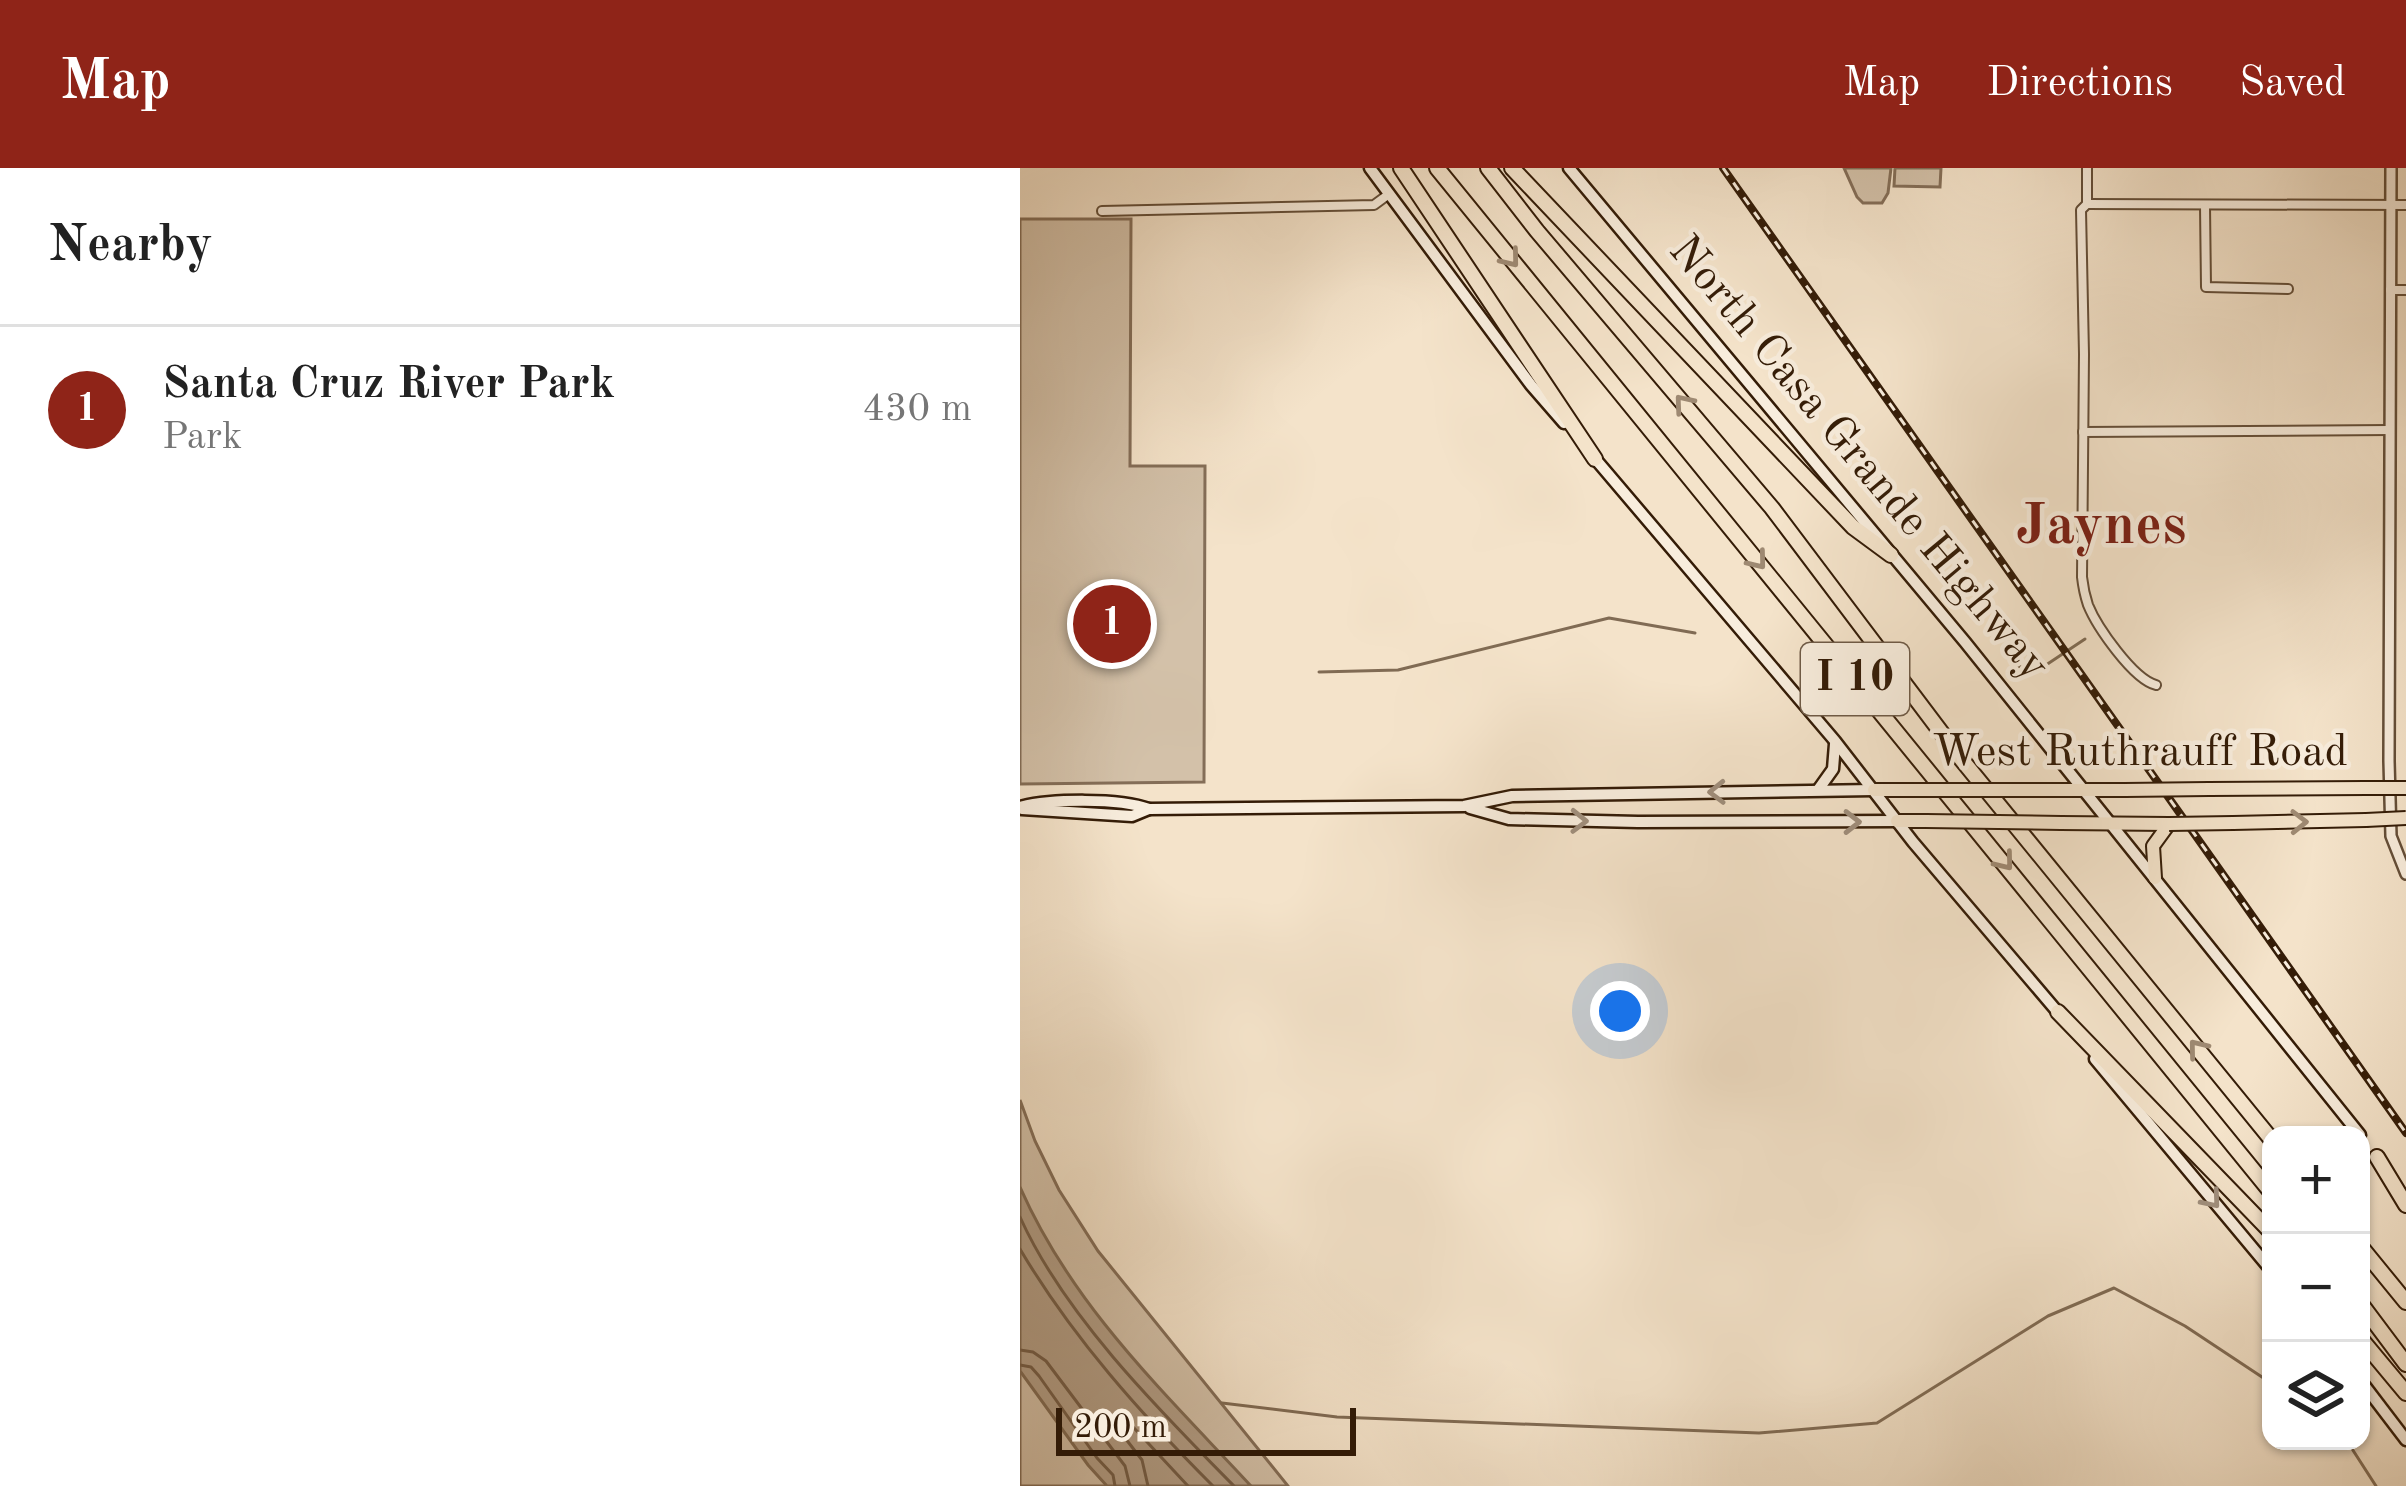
<!DOCTYPE html>
<html lang="en">
<head>
<meta charset="utf-8">
<style>
  body { margin:0; font-family:"Old Standard TT",serif; background:#f6f6f6; color:#222 }
  .controls { position:absolute; right:36px; bottom:36px; display:grid; overflow:hidden; border-radius:24px; box-shadow:0 3px 9px #0004 }
  .controls button { width:108px; height:108px; display:grid; place-items:center; padding:0; border:0; border-bottom:3px solid #e0e0e0; background:#fff; color:#222; font:60px sans-serif }
  .scale { position:absolute; left:36px; bottom:30px; width:300px; box-sizing:border-box; padding-left:12px; border:6px solid #341c07; border-top:0; font-size:33px; line-height:42px; white-space:nowrap; color:#341c07; -webkit-text-stroke:9px #f8eddd; paint-order:stroke }
  .you { position:absolute; left:600px; top:843px; width:42px; height:42px; margin:-30px; border:9px solid #fff; border-radius:50%; background:#1a73e8; box-shadow:0 0 0 18px #1a73e833 }
  .badge { display:grid; place-items:center; width:78px; height:78px; border-radius:50%; background:#8f2418; color:#fff; font-size:39px; font-weight:700 }
  .pin { position:absolute; translate:-50% -50%; border:6px solid #fff; box-shadow:0 3px 12px #0006 }
  .list { margin:0; padding:0; list-style:none }
  h2 { display:flex; justify-content:space-between; align-items:center; height:156px; margin:0; padding:0 48px; font-size:51px }
  h2 small { font-size:39px; font-weight:400; color:#767676 }
  .list li { display:grid; grid-template-columns:78px 1fr auto; gap:36px; align-items:center; box-sizing:border-box; height:168px; padding:0 48px; border-top:3px solid #e0e0e0 }
  .list b { display:block; font-size:45px; white-space:nowrap }
  .list p { margin:0; font-size:39px; white-space:nowrap; color:#767676 }
  .list em { font-size:39px; font-style:normal; color:#767676 }
  .icon { flex:none; width:66px; height:66px; fill:none; stroke:currentColor; stroke-width:2; stroke-linecap:round; stroke-linejoin:round }
  .map { position:relative; flex:none; width:1386px; height:1318px; overflow:hidden }
  header { display:flex; align-items:center; gap:72px; box-sizing:border-box; height:168px; padding:0 60px; background:#8f2418; color:#fff }
  header strong { font-size:57px }
  nav { display:flex; gap:66px; margin-inline-start:auto; font-size:42px }
  main { display:flex }
  aside { flex:1; background:#fff }
  .map>svg:first-child { display:block }
  .green { fill:#d3c1a9; stroke:#846e58; stroke-width:3 }
  .water { fill:#b39f88; stroke:#806b54; stroke-width:3 }
  .lines { fill:none; stroke-linecap:round; stroke-linejoin:round }
  .shore { stroke:#745e48; stroke-width:3 }
  .stream { stroke:#806b54; stroke-width:3 }
  .minor-casing { stroke:#644e38; stroke-width:12 }
  .tertiary-casing { stroke:#644e38; stroke-width:14 }
  .secondary-casing { stroke:#341c07; stroke-width:15 }
  .primary-casing { stroke:#341c07; stroke-width:16 }
  .motorway-casing { stroke:#341c07; stroke-width:18 }
  .minor { stroke:#f8eddd; stroke-width:8 }
  .tertiary { stroke:#f8eddd; stroke-width:9 }
  .secondary { stroke:#f8eddd; stroke-width:10 }
  .primary { stroke:#f4e3ca; stroke-width:12 }
  .motorway { stroke:#f4e3ca; stroke-width:14 }
  .rail-casing { stroke:#341c07; stroke-width:8 }
  .rail { stroke:#f8eddd; stroke-width:3; stroke-dasharray:9; stroke-linecap:butt }
  .primary-bridge-casing { stroke:#341c07; stroke-width:16; stroke-linecap:butt }
  .primary-bridge { stroke:#f4e3ca; stroke-width:12 }
  .oneway { stroke:#9e8972 }
  .oneway2 { stroke:#a08f7d }
  .labels { text-anchor:middle; dominant-baseline:central; stroke-width:9; stroke-linejoin:round; paint-order:stroke }
  .shield { fill:#f8eddd; stroke:#6f5b47; stroke-width:3 }
  .shield-label { font-size:42px; font-weight:bold; fill:#341c07 }
  .street-label { font-size:45px; fill:#341c07; stroke:#f8eddd }
  .district-label { font-size:57px; font-weight:bold; fill:#7a1f14; stroke:#f8eddd }
</style>
</head>
<body>
<header>
<strong>Map</strong>
<nav><a>Map</a><a>Directions</a><a>Saved</a></nav>
</header>
<main>
<aside>
<h2>Nearby<small></small></h2>
<ul class="list">
<li><span class="badge">1</span><div><b>Santa Cruz River Park</b><p>Park</p></div><em>430 m</em></li>
</ul>
</aside>
<div class="map">
<svg width="1386" height="1318" viewBox="0 0 1386 1318">
  <rect width="100%" height="100%" fill="#f4e3ca"/>
  <filter id="stains"><feTurbulence type="fractalNoise" baseFrequency=".00167" numOctaves="4"/><feColorMatrix values="0 0 0 0 .2 0 0 0 0 .09 0 0 0 0 .02 0 0 0 .5 -.17"/></filter>
  <radialGradient id="worn" r=".72"><stop offset=".6" stop-color="#630" stop-opacity="0"/><stop offset="1" stop-color="#630" stop-opacity=".3"/></radialGradient>
  <g class="green">
    <polygon points="824,0 871,0 868,25 862,35 843,35 837,29"/>
    <polygon points="875,0 921,0 920,19 874,18"/>
    <polygon points="0,51 111,51 110,298 185,298 184,614 0,616"/>
    <polygon points="0,932 15,973 39,1022 78,1083 268,1318 0,1318"/>
  </g>
  <path class="water" d="M0,1019C53,1139 143,1223 231,1318H87L68,1297L0,1203Z"/>
  <g class="lines">
    <g class="shore">
      <path d="M0,1049C44,1147 139,1242 214,1318"/>
      <path d="M0,1081C52,1169 121,1246 193,1318"/>
      <polyline points="0,1182 13,1184 26,1193 105,1298 110,1318"/>
      <polyline points="0,1197 11,1199 19,1208 77,1290 93,1307 95,1318"/>
      <polyline points="128,1318 122,1292 92,1253 95,1245 101,1246 168,1318"/>
    </g>
    <g class="stream">
      <polyline points="993,499 1026,497 1065,471"/>
      <polyline points="299,504 378,502 589,450 675,465"/>
      <polyline points="202,1235 317,1249 739,1265 857,1255 1028,1148 1094,1120 1165,1158 1251,1215"/>
      <polyline points="1327,1273 1356,1318"/>
    </g>
    <defs>
      <g id="minor">
        <path d="M1067,0V36L1061,42L1064,186L1062,409C1063,418 1065,428 1068,437C1077,459 1113,511 1136,517"/>
        <polyline points="1067,36 1386,37"/>
        <polyline points="1185,38 1186,119 1268,121"/>
        <polyline points="82,43 354,37 369,26"/>
        <polyline points="1370,122 1386,122"/>
        <polyline points="1063,264 1370,262"/>
      </g>
      <polyline id="tertiary" points="1371,0 1369,593 1371,668 1386,706"/>
      <g id="secondary">
        <polyline points="350,0 511,217 544,255"/>
        <polyline points="549,0 945,474 1340,967"/>
        <polyline points="572,287 815,573 893,674 1041,848"/>
        <polyline points="798,622 813,601 815,576"/>
        <path d="M0,639C30,631 100,630 129,641L444,638L492,628L854,622"/>
        <polyline points="450,640 489,651 618,654 877,653"/>
        <polyline points="2,641 112,648 129,641"/>
        <polyline points="1075,891 1251,1102"/>
        <polyline points="1341,1213 1386,1272"/>
      </g>
      <g id="primary">
        <polyline points="1189,621 1346,620"/>
        <polyline points="854,622 881,622"/>
        <polyline points="1013,622 1105,622"/>
        <polyline points="877,653 906,653"/>
        <polyline points="1041,655 1149,656"/>
        <polyline points="1213,655 1346,652"/>
        <polyline points="1135,710 1133,678 1149,656"/>
      </g>
      <g id="motorway">
        <polyline points="381,0 575,291"/>
        <polyline points="417,0 1251,1024"/>
        <polyline points="468,0 517,63 752,340 942,592 1251,971"/>
        <polyline points="492,0 833,359 871,387"/>
        <polyline points="1038,844 1251,1064"/>
        <polyline points="1357,989 1386,1037"/>
        <polyline points="1341,1079 1386,1134"/>
        <polyline points="1341,1136 1386,1196"/>
        <polyline points="1341,1171 1386,1225"/>
      </g>
    </defs>
    <use href="#minor" class="minor-casing"/>
    <use href="#tertiary" class="tertiary-casing"/>
    <use href="#secondary" class="secondary-casing"/>
    <use href="#primary" class="primary-casing"/>
    <use href="#motorway" class="motorway-casing"/>
    <use href="#minor" class="minor"/>
    <use href="#tertiary" class="tertiary"/>
    <use href="#secondary" class="secondary"/>
    <use href="#primary" class="primary"/>
    <use href="#motorway" class="motorway"/>
    <defs>
      <polyline id="rail" points="703,0 1386,965"/>
    </defs>
    <use href="#rail" class="rail-casing"/>
    <use href="#rail" class="rail"/>
    <defs>
      <g id="primary-bridge">
        <polyline points="1346,620 1386,620"/>
        <polyline points="881,622 1013,622"/>
        <polyline points="1105,622 1189,621"/>
        <polyline points="1346,652 1386,650"/>
        <polyline points="906,653 1041,655"/>
        <polyline points="1149,656 1213,655"/>
      </g>
    </defs>
    <use href="#primary-bridge" class="primary-bridge-casing"/>
    <use href="#primary-bridge" class="primary-bridge"/>
  </g>
  <defs><path id="oneway-chevron" d="M-2-3.5L2.5 0L-2 3.5" fill="none" stroke-width="1.6" stroke-linecap="round" stroke-linejoin="round" transform="scale(3)"/></defs>
  <g class="oneway">
    <use href="#oneway-chevron" transform="translate(491 91) rotate(51)"/>
    <use href="#oneway-chevron" transform="translate(663 235) rotate(-130)"/>
    <use href="#oneway-chevron" transform="translate(738 393) rotate(51)"/>
    <use href="#oneway-chevron" transform="translate(1279 654) rotate(-1)"/>
    <use href="#oneway-chevron" transform="translate(985 694) rotate(51)"/>
    <use href="#oneway-chevron" transform="translate(1177 880) rotate(-129)"/>
  </g>
  <g class="oneway2">
    <use href="#oneway-chevron" transform="translate(697 624) rotate(179)"/>
    <use href="#oneway-chevron" transform="translate(559 653) rotate(1)"/>
    <use href="#oneway-chevron" transform="translate(832 654)"/>
    <use href="#oneway-chevron" transform="translate(1192 1032) rotate(50)"/>
  </g>
  <g class="labels">
    <rect class="shield" x="781" y="475" width="108" height="72" rx="9"/>
    <g class="shield-label">
      <text x="835" y="511">I 10</text>
    </g>
    <g class="street-label">
      <text transform="translate(838 291) rotate(50)">North Casa Grande Highway</text>
      <text x="1120" y="585">West Ruthrauff Road</text>
    </g>
    <g class="district-label">
      <text x="1081" y="360">Jaynes</text>
    </g>
  </g>
  <rect width="100%" height="100%" filter="url(#stains)"/>
  <rect width="100%" height="100%" fill="url(#worn)"/>
</svg>
<div class="controls">
<button>+</button>
<button>−</button>
<button><svg class="icon" aria-label="layers" viewBox="0 0 24 24"><path d="M12 4l9 5-9 5-9-5zM3 14l9 5 9-5"/></svg></button>
</div>
<div class="scale">200 m</div>
<div class="you"></div>
<div class="pin badge" style="left:92px;top:456px">1</div>
</div>
</main>
</body>
</html>
